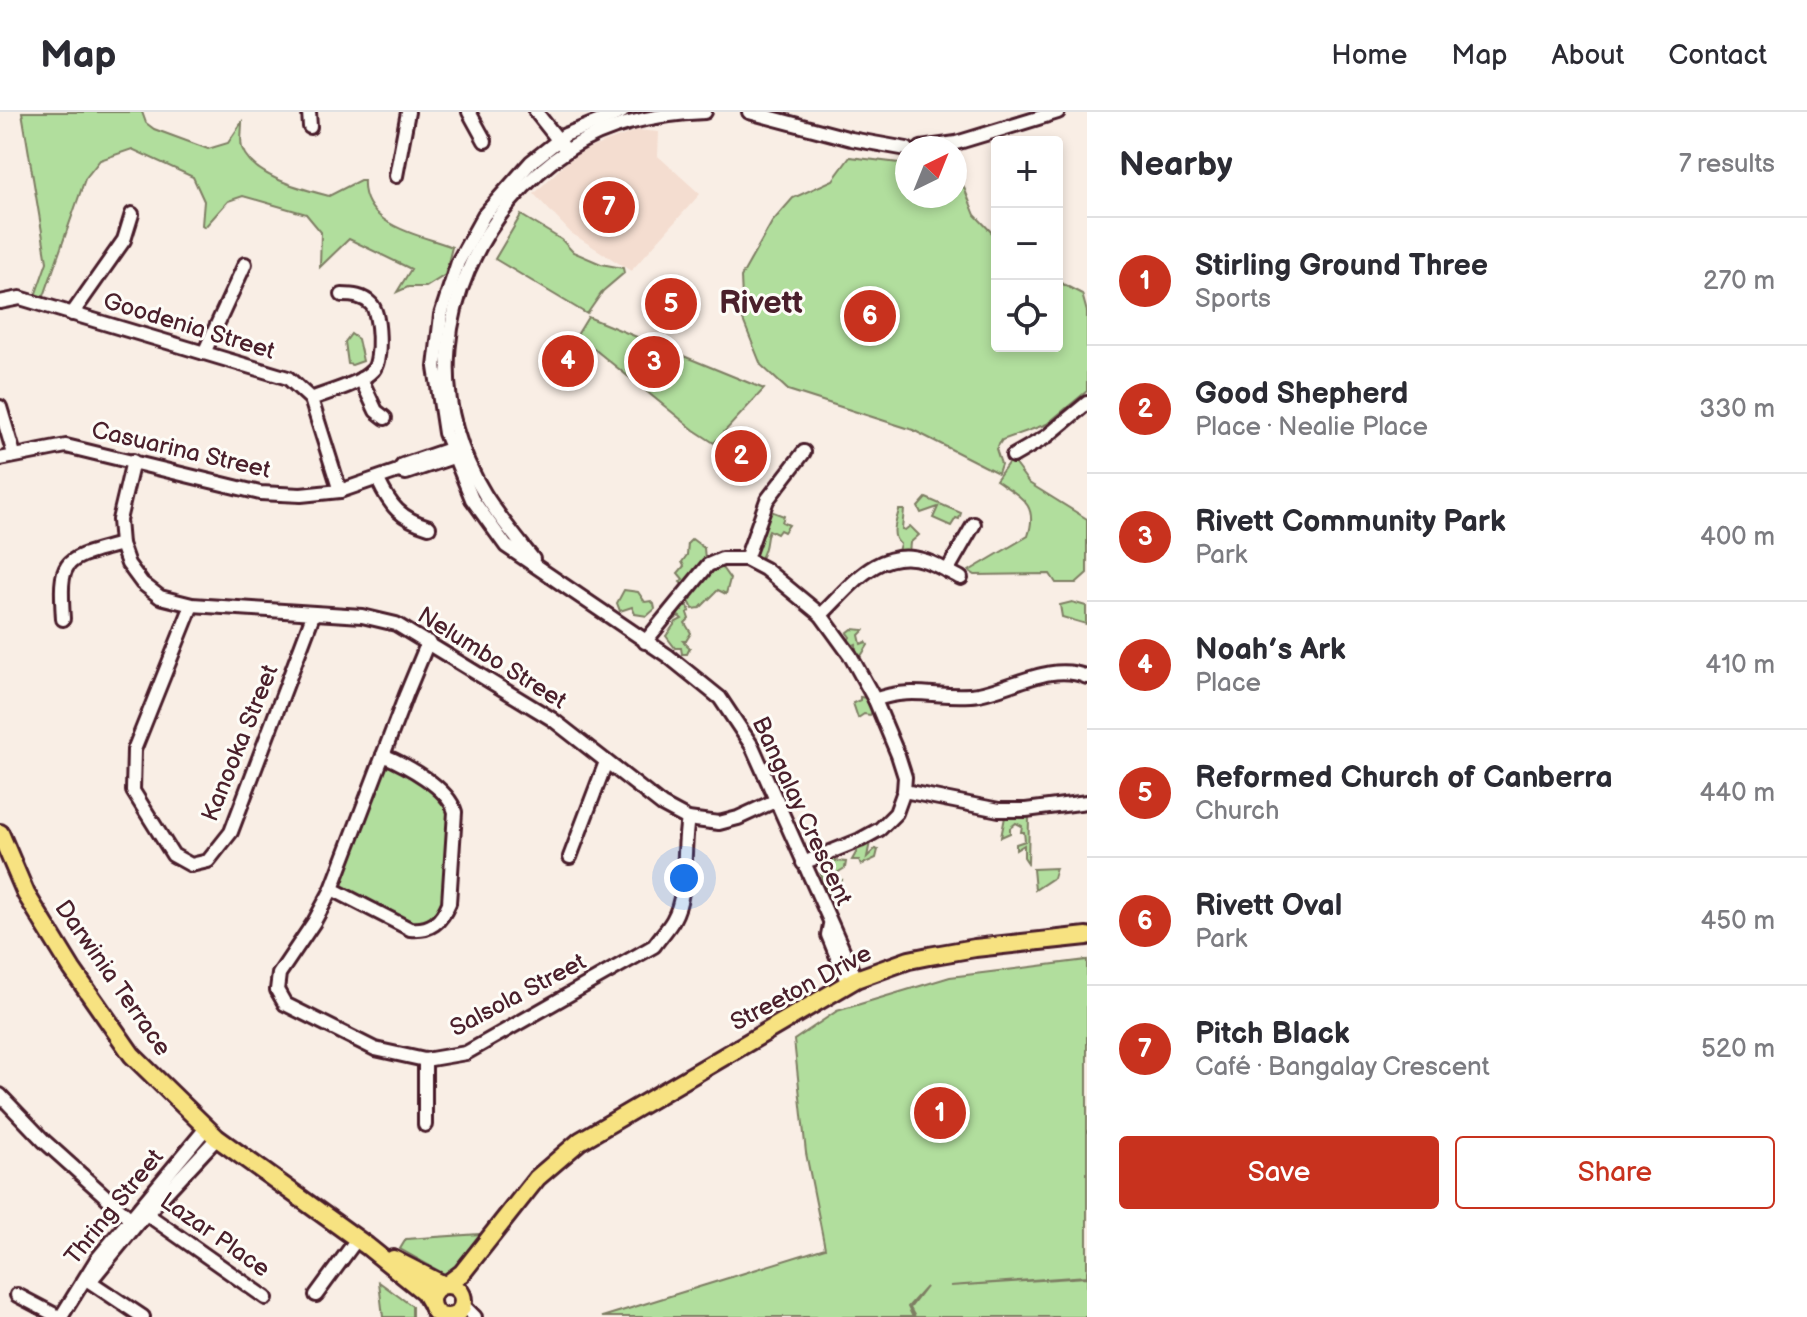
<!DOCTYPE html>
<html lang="en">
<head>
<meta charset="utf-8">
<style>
  body { margin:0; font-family:"Balsamiq Sans",sans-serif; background:#f2f2f3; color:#2b2b33 }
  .controls { position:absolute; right:24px; top:24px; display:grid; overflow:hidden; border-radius:8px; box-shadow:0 4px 12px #0003 }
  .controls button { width:72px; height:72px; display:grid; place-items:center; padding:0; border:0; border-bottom:2px solid #e1e1e2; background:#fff; color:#2b2b33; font:40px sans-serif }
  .compass { position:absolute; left:895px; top:24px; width:72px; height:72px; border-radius:50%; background:#fff; box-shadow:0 4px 12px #0003; rotate:43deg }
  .you { position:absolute; left:684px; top:766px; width:28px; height:28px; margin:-20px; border:6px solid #fff; border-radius:50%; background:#1a73e8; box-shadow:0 0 0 12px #1a73e833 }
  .badge { display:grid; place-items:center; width:52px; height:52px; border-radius:50%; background:#c8321e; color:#fff; font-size:26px; font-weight:700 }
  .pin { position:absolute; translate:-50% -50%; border:4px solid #fff; box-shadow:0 2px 8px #0006 }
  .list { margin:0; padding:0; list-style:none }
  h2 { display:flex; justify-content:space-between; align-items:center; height:104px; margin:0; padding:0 32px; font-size:34px }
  h2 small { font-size:26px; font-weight:400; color:#7c7c81 }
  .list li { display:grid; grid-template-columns:52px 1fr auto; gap:24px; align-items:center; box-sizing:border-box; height:128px; padding:0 32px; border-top:2px solid #e1e1e2 }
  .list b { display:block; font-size:30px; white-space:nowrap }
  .list p { margin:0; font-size:26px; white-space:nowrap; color:#7c7c81 }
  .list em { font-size:26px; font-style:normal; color:#7c7c81 }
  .actions { display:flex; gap:16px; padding:24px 32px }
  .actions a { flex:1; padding:18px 0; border:2px solid #c8321e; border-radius:8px; text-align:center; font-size:28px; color:#c8321e }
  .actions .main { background:#c8321e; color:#fff }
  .icon { flex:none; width:44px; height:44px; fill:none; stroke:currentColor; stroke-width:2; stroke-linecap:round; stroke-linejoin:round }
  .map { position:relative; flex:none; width:1087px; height:1205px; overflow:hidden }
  header { display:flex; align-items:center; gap:48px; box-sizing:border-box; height:112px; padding:0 40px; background:#fff; border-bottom:2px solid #e1e1e2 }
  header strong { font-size:38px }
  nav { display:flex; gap:44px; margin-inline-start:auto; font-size:28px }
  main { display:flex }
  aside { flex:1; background:#fff }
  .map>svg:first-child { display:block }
  .built { fill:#f4ddd0 }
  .green { fill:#b1de9d; stroke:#7e7e64; stroke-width:2 }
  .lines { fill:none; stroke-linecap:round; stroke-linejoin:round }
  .minor-casing { stroke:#4a1f2b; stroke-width:18 }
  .major-casing { stroke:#4a1f2b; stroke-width:22 }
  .minor { stroke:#fdfcf7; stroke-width:12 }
  .major { stroke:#f7e281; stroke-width:16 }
  .labels { text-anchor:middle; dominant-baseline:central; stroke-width:6; stroke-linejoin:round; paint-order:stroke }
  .street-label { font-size:24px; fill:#4a1f2b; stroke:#fdfcf7 }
  .district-label { font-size:32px; font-weight:bold; fill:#4a1f2b; stroke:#fdfcf7 }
</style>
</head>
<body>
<header>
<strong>Map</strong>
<nav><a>Home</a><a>Map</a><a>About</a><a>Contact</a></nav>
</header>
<main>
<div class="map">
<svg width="1087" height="1205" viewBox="0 0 1087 1205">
  <rect width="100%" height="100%" fill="#f9eee5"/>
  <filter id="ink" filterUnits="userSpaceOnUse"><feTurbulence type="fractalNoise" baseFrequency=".0125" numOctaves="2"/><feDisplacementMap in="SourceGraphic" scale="16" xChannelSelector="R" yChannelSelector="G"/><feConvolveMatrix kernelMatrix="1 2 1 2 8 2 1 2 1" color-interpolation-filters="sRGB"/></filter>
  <g filter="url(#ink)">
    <polygon class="built" points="638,18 659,20 658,44 700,82 631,159 571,121 534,82 576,41"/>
    <g class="green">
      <path d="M22,0H142L146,11L154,17L208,37L228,31L242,10C242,18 240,29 242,36C252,65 303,77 329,84L360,68H364C361,114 419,122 452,135L445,163L426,175H408L397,180L411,157L349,127L320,155L321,120L306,102L243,84L228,89L205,115L202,113L204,89L193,65L132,37L100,48L85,67L43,187L35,184L47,150Z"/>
      <polygon points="850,45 907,52 907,84 955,84 955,59 959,63 975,103 997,126 997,234 1057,234 1057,169 1082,182 1087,200 1087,279 1047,312 1002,328 996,337 1001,352 998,361 913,318 788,278 761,253 743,208 741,165 772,110 793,86 833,68"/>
      <polygon points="521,103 562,128 573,140 601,152 623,156 624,161 603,179 587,202 495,147"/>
      <polygon points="588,205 764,277 714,331 694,318 577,223"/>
      <polygon points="351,222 358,227 363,249 352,253 348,252 345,230"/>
      <path d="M1011,347L1029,371L1087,407V461L1076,471H1056L1050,462L975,463L969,459L1028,424C1039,391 1020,385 996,368Z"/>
      <polygon points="926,386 961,401 959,407 956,406 951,414 933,406 938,395 921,401 918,395"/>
      <path d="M768,398L784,404L782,410L789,413L784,420L780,418L777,422L769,418C765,426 768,434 761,446L751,442L761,424Z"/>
      <path d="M899,398H904L902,417L905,418L910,414L919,423L910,431L909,440L898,439L900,432C890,424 896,410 899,398Z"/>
      <polygon points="692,427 704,436 705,448 686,472 682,472 680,470 683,467 678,461 684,454 682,450 687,443 688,431"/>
      <polygon points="720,453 730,467 726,482 718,478 700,496 693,497 689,489 692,486 690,482 704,461"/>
      <polygon points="624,478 638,480 645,490 651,489 654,492 655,497 647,504 635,502 632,495 620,499 617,491"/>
      <polygon points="686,490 690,499 687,501 689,507 685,511 691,521 686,529 683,529 690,536 687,542 682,542 681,536 675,536 666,524 676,510 682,507 679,504 673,509 678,495"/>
      <polygon points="1072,490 1086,494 1086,512 1062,505 1060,493"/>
      <polygon points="852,517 864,518 859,523 861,532 866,530 868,533 861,544 856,540 856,532 851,534 847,530 850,525 847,521"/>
      <polygon points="860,585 867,586 872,600 870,603 864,602 858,606 853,591 860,588"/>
      <polygon points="394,653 443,684 450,703 443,796 435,807 413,813 338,775 383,656"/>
      <polygon points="1020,703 1029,705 1028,751 1024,745 1024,733 1016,738 1016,732 1025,729 1024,720 1021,720 1022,714 1016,711 1010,716 1010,721 1001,725 1005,705 1018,706"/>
      <polygon points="870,730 867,745 875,737 878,738 876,746 861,753 859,748 852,748 857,739 855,736"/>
      <polygon points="835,744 836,749 846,750 845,756 832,764 828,763 832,769 842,768 838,779 834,780 832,777 827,783 820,759 824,748"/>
      <polygon points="1056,756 1053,766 1035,778 1033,757"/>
      <polygon points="1087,848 1087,1164 950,1174 1087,1165 1087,1205 915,1205 910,1196 926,1175 908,1195 913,1205 602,1205 825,1136 806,1041 794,928 837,899 950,865"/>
      <polygon points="481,1122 448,1164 400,1137 406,1127"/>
      <polygon points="379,1170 412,1194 412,1205 383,1205"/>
    </g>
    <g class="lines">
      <defs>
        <g id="minor">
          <polyline points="309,0 310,15"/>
          <polyline points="469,0 485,29"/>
          <polyline points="536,0 563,34"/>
          <polyline points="622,0 565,23 531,50 484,103 458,150 441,203 435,255 445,321 472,387 506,434 668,544 720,586 752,634 856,867"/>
          <polyline points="749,0 851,27 907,37"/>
          <polyline points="921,36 956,31 1058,0"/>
          <polyline points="396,64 408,0"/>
          <polyline points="0,190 20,186 288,266 311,287 340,379"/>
          <polyline points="72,202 124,128 132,102"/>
          <polyline points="204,241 245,152"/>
          <polyline points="361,267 376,299 385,306"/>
          <path d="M311,287C330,279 359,273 373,258C382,248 380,201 371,192C363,184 353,183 342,183"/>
          <polyline points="0,295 14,342"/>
          <polyline points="1013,344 1046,325 1087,291"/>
          <polyline points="0,347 66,334 260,381 301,383 340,379 398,359 403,353 456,335"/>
          <polyline points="133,349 119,408 121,432 128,452 142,471 160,485 192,493 362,504 396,512 552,607 662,693 688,707 719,711 738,706 777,688"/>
          <polyline points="398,359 406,361 459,343"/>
          <path d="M378,368C390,394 401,407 429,415"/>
          <path d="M533,447C498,403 472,373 456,317C426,210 480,95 571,36C611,10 659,2 705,0"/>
          <polyline points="746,447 767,388 804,340"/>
          <polyline points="947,459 974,412"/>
          <polyline points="192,493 134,638 133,679 173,743 191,753 208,749 231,720 313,503"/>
          <path d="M821,503C851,474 879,433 926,449C938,453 949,460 961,466"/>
          <path d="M63,507C59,445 63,448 121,432"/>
          <path d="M428,530L406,583L332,777L314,810L279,862L277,878L285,892L375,937L425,948L466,941L654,834C660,825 668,817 673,808C689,780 682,738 688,707"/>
          <polyline points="645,530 708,453 722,447 746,447 765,457 821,503 850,543 875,588 898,643 905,665 904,679 896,701 880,717 860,728 803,751"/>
          <path d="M875,588C912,573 943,588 979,582C1014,575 1052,550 1087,565"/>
          <polyline points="904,679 999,698 1026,698 1087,690"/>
          <polyline points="570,745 606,650"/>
          <path d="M332,777L410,817C431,819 441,810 449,791L455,700C448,675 406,653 383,643"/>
          <polyline points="830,813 828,823 848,872"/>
          <polyline points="0,983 44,1029 134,1110"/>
          <polyline points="425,1013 425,948"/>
          <polyline points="141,1098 266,1186"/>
          <polyline points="86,1167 143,1205"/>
          <polyline points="92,1167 137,1112 217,1026"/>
          <polyline points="17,1183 59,1205"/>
          <polyline points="316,1183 357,1127"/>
          <polyline points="462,1192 475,1205"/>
          <polyline points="451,1204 456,1205"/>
          <polyline points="61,1205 97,1147 206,1016"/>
        </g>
        <g id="major">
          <polyline points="0,721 26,782 72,857 132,943 217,1026 367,1134 424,1180 431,1192"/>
          <polyline points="393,1147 444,1173"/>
          <polyline points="446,1173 462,1161 537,1066 580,1029 856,867 909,848 929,844 975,836 1087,824"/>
          <circle cx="447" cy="1189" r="16"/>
        </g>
      </defs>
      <use href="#minor" class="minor-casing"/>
      <use href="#major" class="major-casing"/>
      <use href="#minor" class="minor"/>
      <use href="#major" class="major"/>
    </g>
  </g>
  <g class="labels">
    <g class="street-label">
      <text transform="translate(189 214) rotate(17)">Goodenia Street</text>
      <text transform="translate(181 338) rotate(13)">Casuarina Street</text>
      <text transform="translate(492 546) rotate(32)">Nelumbo Street</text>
      <text transform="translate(240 631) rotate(-68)">Kanooka Street</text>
      <text transform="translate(802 699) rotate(65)">Bangalay Crescent</text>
      <text transform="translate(113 866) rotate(55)">Darwinia Terrace</text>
      <text transform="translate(801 876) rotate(-28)">Streeton Drive</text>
      <text transform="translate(518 883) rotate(-28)">Salsola Street</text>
      <text transform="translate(114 1095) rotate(-51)">Thring Street</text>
      <text transform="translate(215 1123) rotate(35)">Lazar Place</text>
    </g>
    <g class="district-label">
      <text x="761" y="191">Rivett</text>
    </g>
  </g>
</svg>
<div class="controls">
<button>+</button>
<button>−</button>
<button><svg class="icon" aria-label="locate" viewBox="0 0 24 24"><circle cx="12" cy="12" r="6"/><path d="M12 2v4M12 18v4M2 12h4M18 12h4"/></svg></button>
</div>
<svg class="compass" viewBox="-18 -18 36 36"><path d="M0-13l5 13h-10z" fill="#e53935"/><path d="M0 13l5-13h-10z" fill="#7c7c81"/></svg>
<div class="you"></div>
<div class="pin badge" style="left:940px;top:1001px">1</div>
<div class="pin badge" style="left:741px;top:344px">2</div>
<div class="pin badge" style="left:654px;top:250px">3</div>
<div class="pin badge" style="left:568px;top:249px">4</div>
<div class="pin badge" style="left:671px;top:192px">5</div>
<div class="pin badge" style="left:870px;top:204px">6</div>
<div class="pin badge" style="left:609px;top:95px">7</div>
</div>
<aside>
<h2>Nearby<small>7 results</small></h2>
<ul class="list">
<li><span class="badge">1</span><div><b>Stirling Ground Three</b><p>Sports</p></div><em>270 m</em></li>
<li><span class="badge">2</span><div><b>Good Shepherd</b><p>Place · Nealie Place</p></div><em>330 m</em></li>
<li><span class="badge">3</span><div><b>Rivett Community Park</b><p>Park</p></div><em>400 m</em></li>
<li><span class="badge">4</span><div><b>Noah’s Ark</b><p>Place</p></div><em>410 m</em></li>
<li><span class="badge">5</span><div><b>Reformed Church of Canberra</b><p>Church</p></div><em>440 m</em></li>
<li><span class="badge">6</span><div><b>Rivett Oval</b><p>Park</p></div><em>450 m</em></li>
<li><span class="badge">7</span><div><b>Pitch Black</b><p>Café · Bangalay Crescent</p></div><em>520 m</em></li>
</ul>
<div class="actions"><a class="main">Save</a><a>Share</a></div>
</aside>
</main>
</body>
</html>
